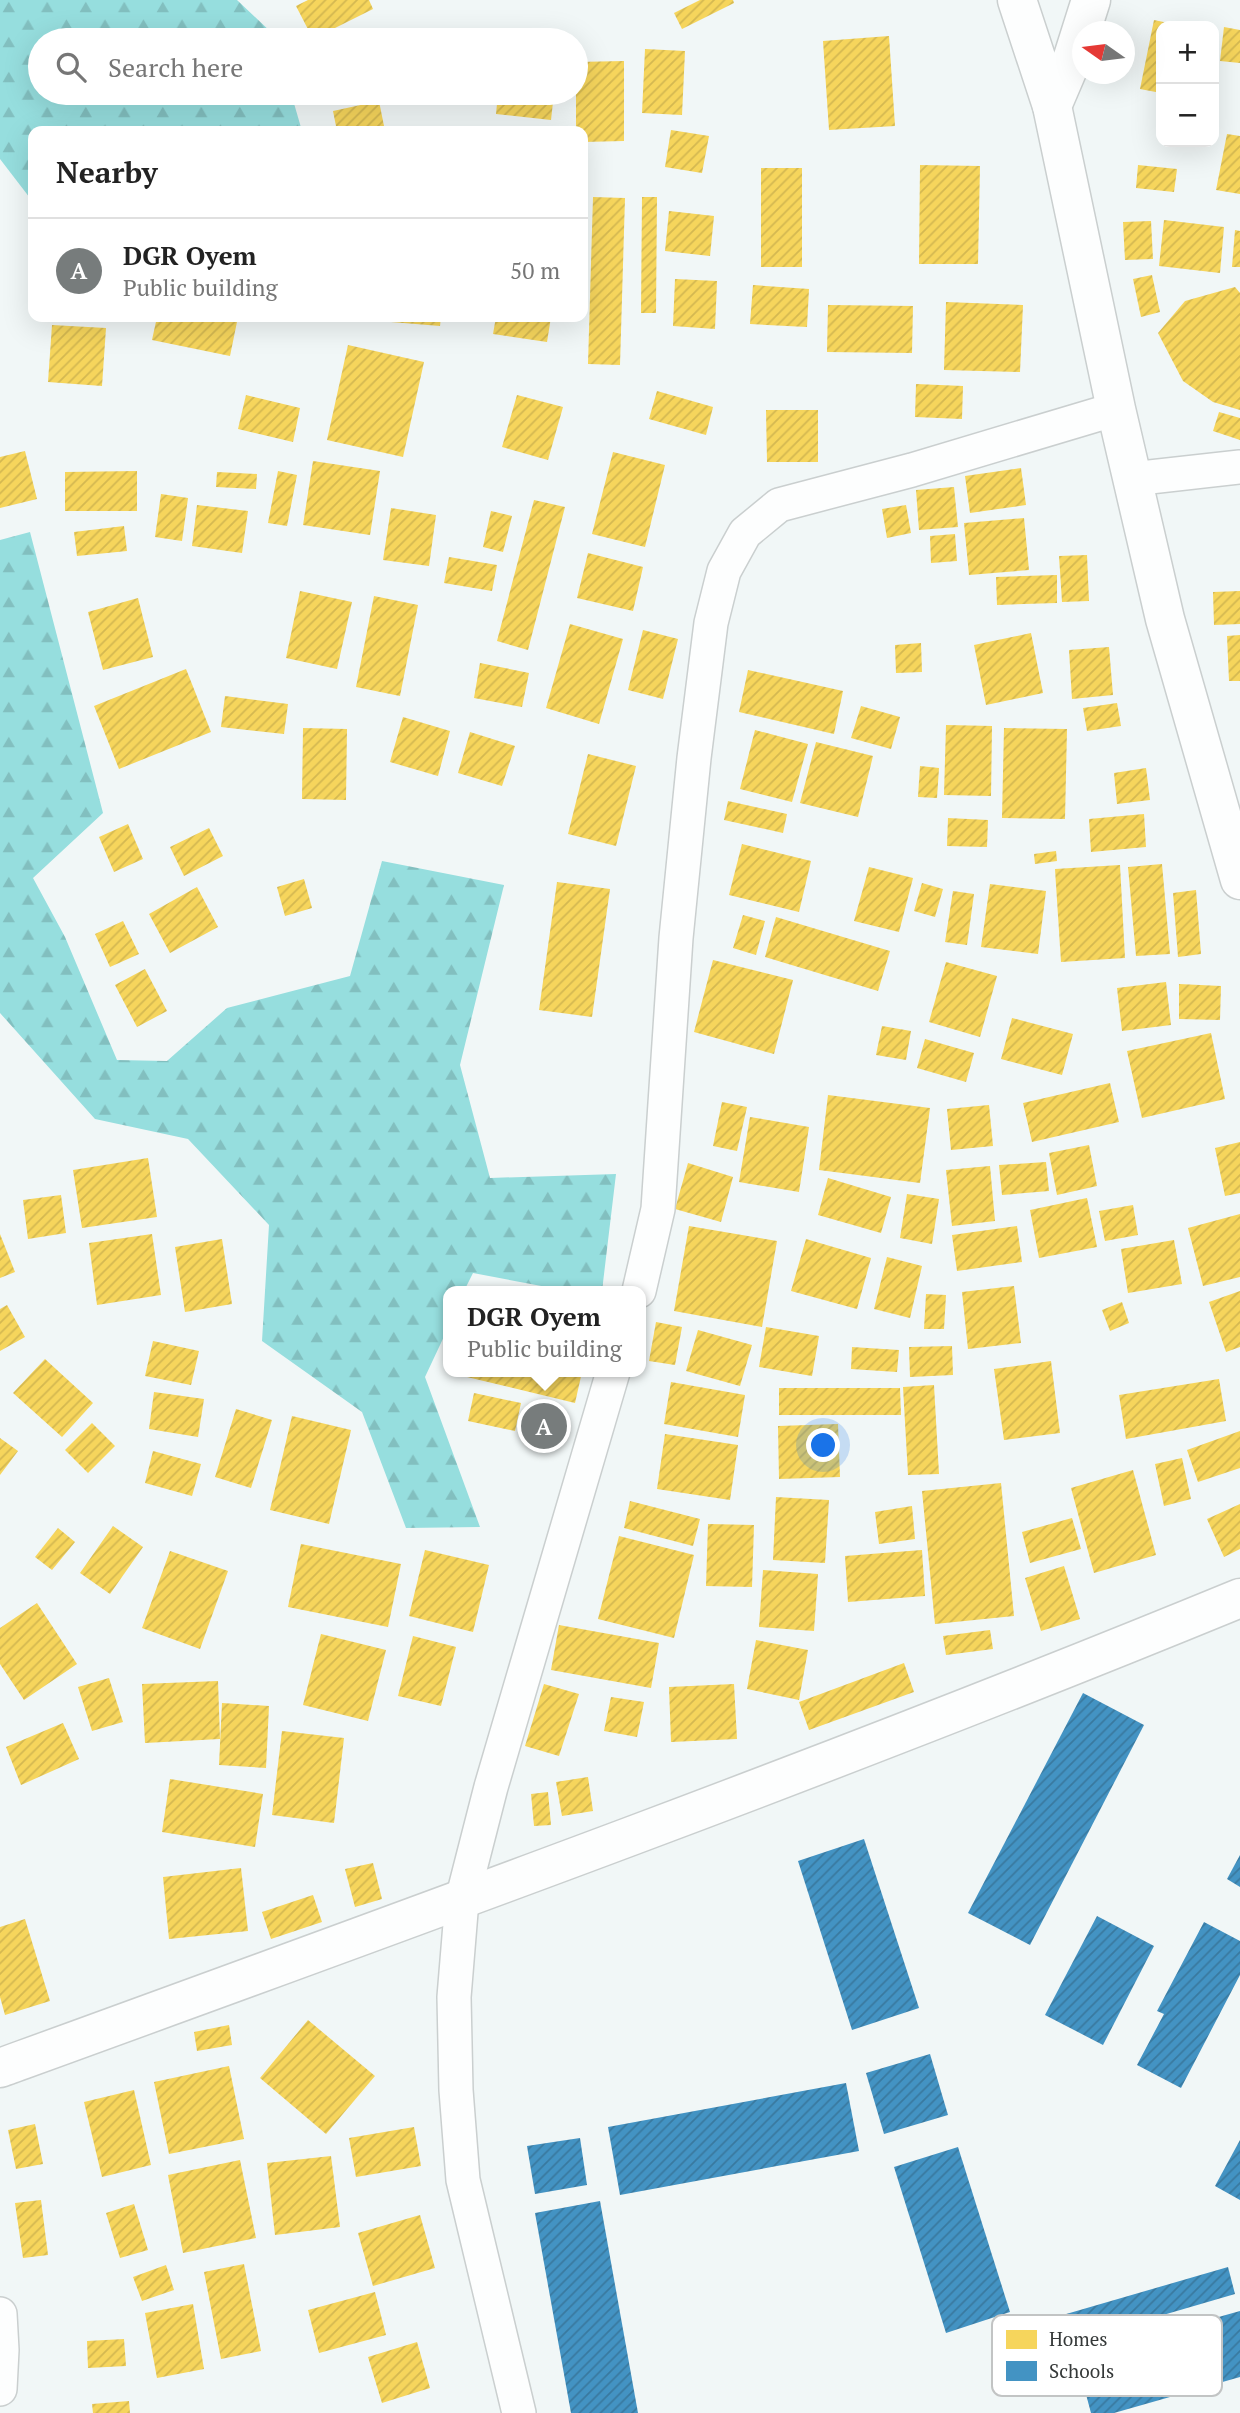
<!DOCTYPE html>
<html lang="en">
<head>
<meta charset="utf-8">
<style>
  body { margin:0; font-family:"PT Serif",serif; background:#f6f6f6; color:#222 }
  .controls { position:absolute; right:21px; top:21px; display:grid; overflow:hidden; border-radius:14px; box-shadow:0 7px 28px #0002 }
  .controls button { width:63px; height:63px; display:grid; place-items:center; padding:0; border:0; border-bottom:2px solid #e0e0e0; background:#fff; color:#222; font:35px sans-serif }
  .compass { position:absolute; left:1072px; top:21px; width:63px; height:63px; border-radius:50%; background:#fff; box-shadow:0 7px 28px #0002; rotate:284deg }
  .you { position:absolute; left:824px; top:1446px; width:24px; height:24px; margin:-18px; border:5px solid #fff; border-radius:50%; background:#1a73e8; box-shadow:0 0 0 10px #1a73e833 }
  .badge { display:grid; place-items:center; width:46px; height:46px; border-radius:50%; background:#777c7c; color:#fff; font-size:23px; font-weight:700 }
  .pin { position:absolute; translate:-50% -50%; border:4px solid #fff; box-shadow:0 2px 7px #0006 }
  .popup { position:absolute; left:443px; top:1286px; width:203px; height:91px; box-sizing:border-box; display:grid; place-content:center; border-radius:14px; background:#fff; filter:drop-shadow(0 2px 5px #0005); font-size:23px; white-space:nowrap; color:#767676 }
  .popup b { font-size:26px; color:#222 }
  .popup::after { content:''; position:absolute; left:50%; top:100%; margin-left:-14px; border:14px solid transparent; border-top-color:#fff }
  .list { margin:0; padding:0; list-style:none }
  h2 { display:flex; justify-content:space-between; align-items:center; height:91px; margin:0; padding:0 28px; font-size:30px }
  h2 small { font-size:23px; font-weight:400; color:#767676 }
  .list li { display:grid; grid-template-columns:46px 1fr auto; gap:21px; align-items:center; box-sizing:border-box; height:105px; padding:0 28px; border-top:2px solid #e0e0e0 }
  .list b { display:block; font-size:26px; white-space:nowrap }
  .list p { margin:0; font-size:23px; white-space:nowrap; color:#767676 }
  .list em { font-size:23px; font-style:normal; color:#767676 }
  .icon { flex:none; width:38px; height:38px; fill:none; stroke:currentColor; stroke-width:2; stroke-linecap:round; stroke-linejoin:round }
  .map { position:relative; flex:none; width:1240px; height:2413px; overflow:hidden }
  .search { position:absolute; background:#fff; box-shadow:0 7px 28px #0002; left:28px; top:28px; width:560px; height:77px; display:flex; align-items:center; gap:18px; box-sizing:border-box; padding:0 24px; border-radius:38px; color:#767676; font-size:26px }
  .panel { position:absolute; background:#fff; box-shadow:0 7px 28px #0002; left:28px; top:126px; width:560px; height:196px; border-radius:14px }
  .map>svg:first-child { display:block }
  .forest { fill:url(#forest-firs) }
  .homes { fill:url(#homes-hatch) }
  .schools { fill:url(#schools-hatch) }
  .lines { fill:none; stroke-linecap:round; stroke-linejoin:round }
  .minor-casing { stroke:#cacfcf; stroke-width:36 }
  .tertiary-casing { stroke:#cacfcf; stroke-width:41 }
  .primary-casing { stroke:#cacfcf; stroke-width:41 }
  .minor { stroke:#fdfefe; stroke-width:33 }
  .tertiary { stroke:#fdfefe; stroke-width:38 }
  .primary { stroke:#fdfefe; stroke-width:38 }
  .key { fill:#fff; stroke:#c2c4c4; stroke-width:2 }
  .key-label { font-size:19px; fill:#353939 }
</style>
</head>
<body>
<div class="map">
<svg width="1240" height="2413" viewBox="0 0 1240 2413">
  <defs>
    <pattern id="forest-firs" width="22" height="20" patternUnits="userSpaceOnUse" patternTransform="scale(1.75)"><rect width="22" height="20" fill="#96dede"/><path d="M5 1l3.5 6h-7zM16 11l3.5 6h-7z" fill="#82bfbf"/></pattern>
    <pattern id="homes-hatch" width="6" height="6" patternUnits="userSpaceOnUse" patternTransform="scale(1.75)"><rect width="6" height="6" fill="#f6d55c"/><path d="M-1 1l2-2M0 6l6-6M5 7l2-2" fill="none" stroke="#d4b851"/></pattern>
    <pattern id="schools-hatch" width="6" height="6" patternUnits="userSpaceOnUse" patternTransform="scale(1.75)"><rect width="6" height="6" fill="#4393c3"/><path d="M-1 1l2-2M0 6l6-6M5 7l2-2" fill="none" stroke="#39799f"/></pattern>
  </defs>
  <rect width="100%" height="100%" fill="#f1f7f7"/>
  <g class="forest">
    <polygon points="0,0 237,0 273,34 275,40 40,40 40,93 291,93 302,131 33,131 33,202 0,159"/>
    <polygon points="30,532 103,813 33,878 65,937 117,1060 167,1061 227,1008 350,976 382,861 504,885 460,1065 490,1178 616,1174 602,1291 568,1291 473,1273 464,1291 448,1291 448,1328 425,1377 480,1527 406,1528 362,1412 262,1341 269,1225 188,1139 95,1119 0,1013 0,540"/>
  </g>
  <g class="homes">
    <polygon points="308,0 369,0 373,9 313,39 296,6"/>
    <polygon points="700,0 733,0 734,3 682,29 674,13"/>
    <polygon points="1154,20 1178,25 1161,26 1161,93 1140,89"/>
    <polygon points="1224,27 1240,30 1240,63 1220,61"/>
    <polygon points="889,36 895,126 829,130 823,41"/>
    <polygon points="645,49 685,51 682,115 642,113"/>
    <polygon points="624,61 624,141 583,142 583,131 576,131 576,62"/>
    <polygon points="498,93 554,93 551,120 496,114"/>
    <polygon points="379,101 385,131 337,131 333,111"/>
    <polygon points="671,130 709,136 702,173 665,167"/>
    <polygon points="1227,134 1240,136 1240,194 1216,190"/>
    <polygon points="920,165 980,166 978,264 919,264"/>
    <polygon points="1138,165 1177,169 1174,192 1136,188"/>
    <rect x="761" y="168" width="41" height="99"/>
    <polygon points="593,197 625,198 620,365 588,364"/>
    <polygon points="642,197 657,197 656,313 641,313"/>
    <polygon points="669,211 714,216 710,256 665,251"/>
    <polygon points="1164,220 1224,227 1220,273 1159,266"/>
    <polygon points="1151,221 1153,259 1125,260 1123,222"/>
    <polygon points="1235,230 1240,231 1240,267 1232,267"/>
    <polygon points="1152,275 1160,312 1141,317 1133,279"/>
    <polygon points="675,279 717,281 715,329 673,326"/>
    <polygon points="753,285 809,289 807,327 750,324"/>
    <polygon points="1235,287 1240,293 1240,410 1213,402 1183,381 1158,333 1185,301"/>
    <polygon points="946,302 1023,305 1020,372 944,370"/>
    <polygon points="828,305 913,306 912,353 827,352"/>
    <polygon points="157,317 238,317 230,356 152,340"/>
    <polygon points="391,317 441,317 440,326 391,322"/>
    <polygon points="496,317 551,317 547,342 493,334"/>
    <polygon points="52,325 106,328 102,386 48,382"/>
    <polygon points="348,345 424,362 403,457 327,440"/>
    <polygon points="916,384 963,386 962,419 915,417"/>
    <polygon points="657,391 713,407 706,435 649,419"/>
    <polygon points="246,395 300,408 293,442 238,429"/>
    <polygon points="517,395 563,407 548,460 502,447"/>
    <polygon points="766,410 818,410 818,462 767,462"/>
    <polygon points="1219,412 1240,418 1240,440 1213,431"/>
    <polygon points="25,451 37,499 0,508 0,457"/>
    <polygon points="613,452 665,465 645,547 592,534"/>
    <polygon points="313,461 380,471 370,535 303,525"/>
    <polygon points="1021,468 1026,505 970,513 965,476"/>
    <polygon points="137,471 137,511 65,511 65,472"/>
    <polygon points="278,471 297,475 287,526 268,523"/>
    <polygon points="217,472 257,474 256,489 216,487"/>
    <polygon points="954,487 958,527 919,530 916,490"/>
    <polygon points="161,494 188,498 182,541 155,537"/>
    <polygon points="534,500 565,507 528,650 497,641"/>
    <polygon points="197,505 248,511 242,553 192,546"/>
    <polygon points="906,505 911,533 887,538 882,509"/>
    <polygon points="391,508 436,515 429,566 383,560"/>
    <polygon points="491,511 512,516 503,552 483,547"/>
    <polygon points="1024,518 1029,570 969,575 964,523"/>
    <polygon points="124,526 127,551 77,556 74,532"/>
    <polygon points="955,534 957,561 931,563 930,536"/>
    <polygon points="588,553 643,567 633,611 577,598"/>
    <polygon points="1087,555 1089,601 1062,602 1059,556"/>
    <polygon points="449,557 497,565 492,591 444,583"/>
    <polygon points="1057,575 1057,603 997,605 996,577"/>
    <polygon points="300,591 352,602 337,669 286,658"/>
    <polygon points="1240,591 1240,624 1214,625 1213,592"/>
    <polygon points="374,596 418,605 400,696 356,687"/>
    <polygon points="138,598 153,657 103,670 88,612"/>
    <polygon points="570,624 623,639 599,724 546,708"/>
    <polygon points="643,630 678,639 663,699 628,690"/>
    <polygon points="1031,633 1043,693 986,705 974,645"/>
    <polygon points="1240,635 1240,681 1229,681 1227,636"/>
    <polygon points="921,643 922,672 896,673 895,645"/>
    <polygon points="1109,647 1113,695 1072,699 1069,650"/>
    <polygon points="480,663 529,673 522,707 474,698"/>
    <polygon points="186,669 211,732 119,769 94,706"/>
    <polygon points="748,670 843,691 834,734 739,712"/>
    <polygon points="225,696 288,704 284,734 221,727"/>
    <polygon points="1117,703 1121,726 1087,731 1083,708"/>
    <polygon points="861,706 900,717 891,749 851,738"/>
    <polygon points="403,717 450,731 438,776 390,762"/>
    <polygon points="946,725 992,726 991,796 944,795"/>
    <polygon points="303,728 347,729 346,800 302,799"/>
    <polygon points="1004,728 1067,729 1065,819 1002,818"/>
    <polygon points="755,730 808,744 792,802 740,789"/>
    <polygon points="470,732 515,746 502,786 458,773"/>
    <polygon points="816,742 873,756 858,817 800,803"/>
    <polygon points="588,754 636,766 616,846 568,834"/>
    <polygon points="920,766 939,768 937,798 918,797"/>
    <polygon points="1146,768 1150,800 1117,804 1114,773"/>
    <polygon points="728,801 787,814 783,833 724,820"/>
    <polygon points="1144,814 1146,847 1091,852 1089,819"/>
    <polygon points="948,818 988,820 987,847 947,846"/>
    <polygon points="128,824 143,859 114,872 99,837"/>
    <polygon points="209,828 223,856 184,876 170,847"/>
    <polygon points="742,844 811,861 799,912 729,895"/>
    <polygon points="1056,851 1057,861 1035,864 1034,854"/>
    <polygon points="1162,864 1170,954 1136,956 1128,867"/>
    <polygon points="1120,865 1125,958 1061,962 1055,869"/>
    <polygon points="869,867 913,878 899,932 854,921"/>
    <polygon points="304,879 312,908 285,916 277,887"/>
    <polygon points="557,882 610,889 592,1017 539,1010"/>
    <polygon points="922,883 943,889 935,917 914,911"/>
    <polygon points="990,884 1046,891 1038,954 981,947"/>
    <polygon points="197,887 218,927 170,953 149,914"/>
    <polygon points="1196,890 1201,954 1178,957 1173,893"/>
    <polygon points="953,891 974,894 967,945 945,942"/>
    <polygon points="743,915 765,921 756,955 733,948"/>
    <polygon points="776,917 890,951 878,991 765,957"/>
    <polygon points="123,921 139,954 110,967 95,934"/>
    <polygon points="713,960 793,980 774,1054 694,1032"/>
    <polygon points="946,962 997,976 980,1037 929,1022"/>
    <polygon points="145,969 167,1011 137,1027 115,985"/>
    <polygon points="1166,982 1171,1025 1122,1031 1117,988"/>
    <polygon points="1179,984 1221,986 1220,1020 1179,1019"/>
    <polygon points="1012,1018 1073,1034 1062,1075 1001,1059"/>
    <polygon points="882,1026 911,1031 906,1060 876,1055"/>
    <polygon points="1211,1033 1225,1099 1142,1118 1127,1051"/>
    <polygon points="925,1039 974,1053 966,1082 917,1068"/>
    <polygon points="1110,1083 1119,1122 1032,1142 1023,1103"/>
    <polygon points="828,1095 930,1108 920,1183 819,1170"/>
    <polygon points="722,1102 747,1107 737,1151 713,1146"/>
    <polygon points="989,1105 993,1146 951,1150 947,1109"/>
    <polygon points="750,1117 809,1127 799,1192 739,1182"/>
    <polygon points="1240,1142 1240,1193 1225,1196 1215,1148"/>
    <polygon points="1089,1145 1097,1186 1057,1195 1049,1153"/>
    <polygon points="148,1158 157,1217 82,1228 73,1170"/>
    <polygon points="1046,1162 1049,1191 1002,1195 999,1165"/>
    <polygon points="688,1163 733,1177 721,1222 675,1209"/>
    <polygon points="990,1166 995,1221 952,1226 946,1170"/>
    <polygon points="828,1178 891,1197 881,1233 818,1215"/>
    <polygon points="907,1194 939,1199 932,1244 900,1238"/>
    <polygon points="61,1195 66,1233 28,1239 23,1200"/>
    <polygon points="1087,1198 1097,1247 1039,1258 1030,1210"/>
    <polygon points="1133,1205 1138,1235 1105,1241 1099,1211"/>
    <polygon points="1240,1214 1240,1277 1203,1286 1188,1228"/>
    <polygon points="689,1226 777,1241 762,1327 674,1311"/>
    <polygon points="1017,1226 1022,1262 957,1271 952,1235"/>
    <polygon points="0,1234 15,1272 0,1278"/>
    <polygon points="152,1234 161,1295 97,1305 89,1243"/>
    <polygon points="222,1239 232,1304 185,1312 175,1247"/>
    <polygon points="806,1239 871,1258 857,1309 791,1291"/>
    <polygon points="1174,1240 1182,1284 1128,1293 1121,1249"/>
    <polygon points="887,1257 922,1266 910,1318 874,1309"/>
    <polygon points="1014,1286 1021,1343 968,1349 962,1292"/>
    <polygon points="1240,1291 1240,1347 1226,1352 1209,1302"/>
    <polygon points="926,1294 946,1295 944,1329 924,1329"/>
    <polygon points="1122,1302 1129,1323 1110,1331 1102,1310"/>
    <polygon points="7,1305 25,1337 0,1351 0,1309"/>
    <polygon points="656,1322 682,1327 675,1365 649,1361"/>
    <polygon points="766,1327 819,1336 812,1376 759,1367"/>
    <polygon points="698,1330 752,1345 740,1386 686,1371"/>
    <polygon points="153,1341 199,1351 191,1385 145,1376"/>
    <polygon points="952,1346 953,1375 910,1377 909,1347"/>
    <polygon points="852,1347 899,1350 897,1372 851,1369"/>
    <polygon points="45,1359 93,1403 62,1437 13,1393"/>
    <polygon points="1051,1361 1060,1433 1004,1440 994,1369"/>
    <polygon points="469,1372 582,1372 575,1403 467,1377"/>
    <polygon points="1219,1379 1226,1421 1126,1439 1119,1395"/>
    <polygon points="671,1382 745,1395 738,1437 664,1424"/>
    <polygon points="934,1385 939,1474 908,1475 903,1387"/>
    <polygon points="779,1388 900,1388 901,1415 779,1415"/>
    <polygon points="154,1392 204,1399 198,1437 149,1429"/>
    <polygon points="474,1393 521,1403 515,1431 468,1421"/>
    <polygon points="236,1409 272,1420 251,1488 215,1477"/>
    <polygon points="292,1416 351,1430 329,1524 270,1510"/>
    <polygon points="92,1423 115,1446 88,1473 65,1450"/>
    <polygon points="838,1424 840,1477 779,1479 778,1426"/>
    <polygon points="1240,1431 1240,1468 1198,1482 1187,1450"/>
    <polygon points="665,1434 738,1445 730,1500 657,1489"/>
    <polygon points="0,1438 18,1451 0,1475"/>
    <polygon points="153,1451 201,1464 192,1496 145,1483"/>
    <polygon points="1182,1458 1191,1499 1164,1506 1155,1464"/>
    <polygon points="1133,1470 1156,1555 1094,1573 1071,1488"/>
    <polygon points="1001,1483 1014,1616 935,1624 922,1491"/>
    <polygon points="776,1497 829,1500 825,1563 773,1560"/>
    <polygon points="630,1501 700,1519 693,1546 624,1528"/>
    <polygon points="1240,1504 1240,1549 1224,1557 1207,1519"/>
    <polygon points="912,1506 915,1539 879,1544 875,1512"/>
    <polygon points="1072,1518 1081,1549 1030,1563 1022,1532"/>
    <polygon points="708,1524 754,1525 752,1587 706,1586"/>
    <polygon points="113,1526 143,1547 110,1594 80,1573"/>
    <polygon points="58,1528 75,1542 52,1570 35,1557"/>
    <polygon points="619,1536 694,1555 674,1638 598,1619"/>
    <polygon points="301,1544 401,1564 388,1627 288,1607"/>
    <polygon points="425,1550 489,1565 473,1632 409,1616"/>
    <polygon points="922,1550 925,1596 848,1602 845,1556"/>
    <polygon points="170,1551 228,1571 200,1649 142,1628"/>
    <polygon points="1064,1566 1080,1619 1041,1631 1025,1578"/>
    <polygon points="763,1570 818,1574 814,1631 759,1627"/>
    <polygon points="37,1603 77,1664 24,1700 0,1664 0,1628"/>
    <polygon points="559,1625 659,1643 651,1688 551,1670"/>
    <polygon points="990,1630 993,1649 946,1655 943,1636"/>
    <polygon points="321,1634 386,1650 368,1721 303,1705"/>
    <polygon points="413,1636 456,1647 441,1706 398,1696"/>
    <polygon points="756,1640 808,1650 799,1700 747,1689"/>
    <polygon points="904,1663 914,1692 809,1730 799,1702"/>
    <polygon points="109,1678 123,1722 92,1731 78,1687"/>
    <polygon points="218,1681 220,1739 145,1743 142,1684"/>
    <polygon points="544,1684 579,1694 559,1756 525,1746"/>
    <polygon points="734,1684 737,1739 671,1742 669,1687"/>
    <polygon points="611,1697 644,1702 637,1737 604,1731"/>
    <polygon points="222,1703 269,1706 266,1768 219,1765"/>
    <polygon points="63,1723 79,1759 21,1785 6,1747"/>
    <polygon points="282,1731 344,1738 334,1823 272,1815"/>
    <polygon points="588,1777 593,1811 562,1816 556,1782"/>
    <polygon points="170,1779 263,1794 255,1847 162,1832"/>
    <polygon points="548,1792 551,1825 534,1826 531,1794"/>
    <polygon points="373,1863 382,1899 355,1907 345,1869"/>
    <polygon points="241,1868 248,1931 169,1939 163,1877"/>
    <polygon points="313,1895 322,1922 271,1939 262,1912"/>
    <polygon points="25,1919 50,2001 5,2015 0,1997 0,1927"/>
    <polygon points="308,2020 375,2076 326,2134 260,2078"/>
    <polygon points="229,2025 232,2045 197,2051 194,2032"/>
    <polygon points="229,2066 244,2139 169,2154 154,2082"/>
    <polygon points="134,2090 151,2165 102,2177 84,2102"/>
    <polygon points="35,2124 43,2164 16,2169 8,2130"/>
    <polygon points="414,2127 421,2166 356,2177 349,2138"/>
    <polygon points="331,2156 340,2227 275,2235 267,2163"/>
    <polygon points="240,2160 256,2238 183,2253 168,2175"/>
    <polygon points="41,2200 48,2255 23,2258 15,2203"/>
    <polygon points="134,2204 148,2250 120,2258 106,2213"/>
    <polygon points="420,2215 435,2268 373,2286 358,2233"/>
    <polygon points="244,2264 261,2351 221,2359 204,2272"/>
    <polygon points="166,2265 174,2290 142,2301 133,2277"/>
    <polygon points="375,2292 386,2335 319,2353 308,2310"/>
    <polygon points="193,2304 204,2369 157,2378 145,2313"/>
    <polygon points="124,2339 126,2366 88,2368 87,2341"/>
    <polygon points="417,2342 430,2388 382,2403 368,2357"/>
    <polygon points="129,2401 130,2413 93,2413 92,2404"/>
  </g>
  <g class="schools">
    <polygon points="1083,1693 1144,1725 1030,1945 968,1913"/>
    <polygon points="864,1839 919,2008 852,2030 798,1861"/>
    <polygon points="1240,1855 1240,1887 1227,1879"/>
    <polygon points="1097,1916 1154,1946 1103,2045 1045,2015"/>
    <polygon points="1204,1922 1240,1941 1240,1975 1181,2088 1137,2065 1164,2014 1157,2011"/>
    <polygon points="930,2054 948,2115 884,2134 866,2073"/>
    <polygon points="846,2083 859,2151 620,2195 608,2127"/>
    <polygon points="580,2138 587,2185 535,2194 527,2146"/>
    <polygon points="1240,2140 1240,2200 1215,2186"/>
    <polygon points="958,2147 1010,2312 946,2333 894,2167"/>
    <polygon points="600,2201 638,2413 571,2413 535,2213"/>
    <polygon points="1228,2267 1235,2294 1057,2346 1049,2319"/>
    <polygon points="1240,2311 1240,2377 1114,2413 1091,2413 1076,2357"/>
  </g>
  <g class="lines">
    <defs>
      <g id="minor">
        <polyline points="1132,479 1240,467"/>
        <polyline points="639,1291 658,1209 676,938 694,758 711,623 724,571 745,533 779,505 912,470 1116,409"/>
        <polyline points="0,2314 2,2350 0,2389"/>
        <polyline points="519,2413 463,2180 456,2090 454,1997 462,1900 491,1787 613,1372"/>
      </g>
      <path id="tertiary" d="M0,2068C415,1917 831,1766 1240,1598"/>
      <g id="primary">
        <polyline points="1017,0 1052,106 1116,409 1165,619 1240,880"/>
        <polyline points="1052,106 1073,57 1091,0"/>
      </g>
    </defs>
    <use href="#minor" class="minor-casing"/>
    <use href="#tertiary" class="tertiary-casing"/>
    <use href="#primary" class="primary-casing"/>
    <use href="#minor" class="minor"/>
    <use href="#tertiary" class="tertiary"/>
    <use href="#primary" class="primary"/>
  </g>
  <rect x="992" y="2315" width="230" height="81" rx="10" class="key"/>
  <rect x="1006" y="2330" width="31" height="19" fill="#f6d55c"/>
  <rect x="1006" y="2361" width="31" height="20" fill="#4393c3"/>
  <g class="key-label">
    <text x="1049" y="2346">Homes</text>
    <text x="1049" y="2378">Schools</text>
  </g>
</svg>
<div class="controls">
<button>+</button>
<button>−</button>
</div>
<svg class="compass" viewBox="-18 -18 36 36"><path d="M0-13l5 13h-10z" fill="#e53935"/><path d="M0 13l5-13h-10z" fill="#767676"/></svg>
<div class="you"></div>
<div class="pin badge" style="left:544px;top:1426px">A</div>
<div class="popup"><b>DGR Oyem</b>Public building</div>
<div class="search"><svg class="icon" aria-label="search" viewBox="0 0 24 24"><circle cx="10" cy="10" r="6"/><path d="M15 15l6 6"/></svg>Search here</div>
<section class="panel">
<h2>Nearby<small></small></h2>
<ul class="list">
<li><span class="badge">A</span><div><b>DGR Oyem</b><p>Public building</p></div><em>50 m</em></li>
</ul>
</section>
</div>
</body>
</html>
